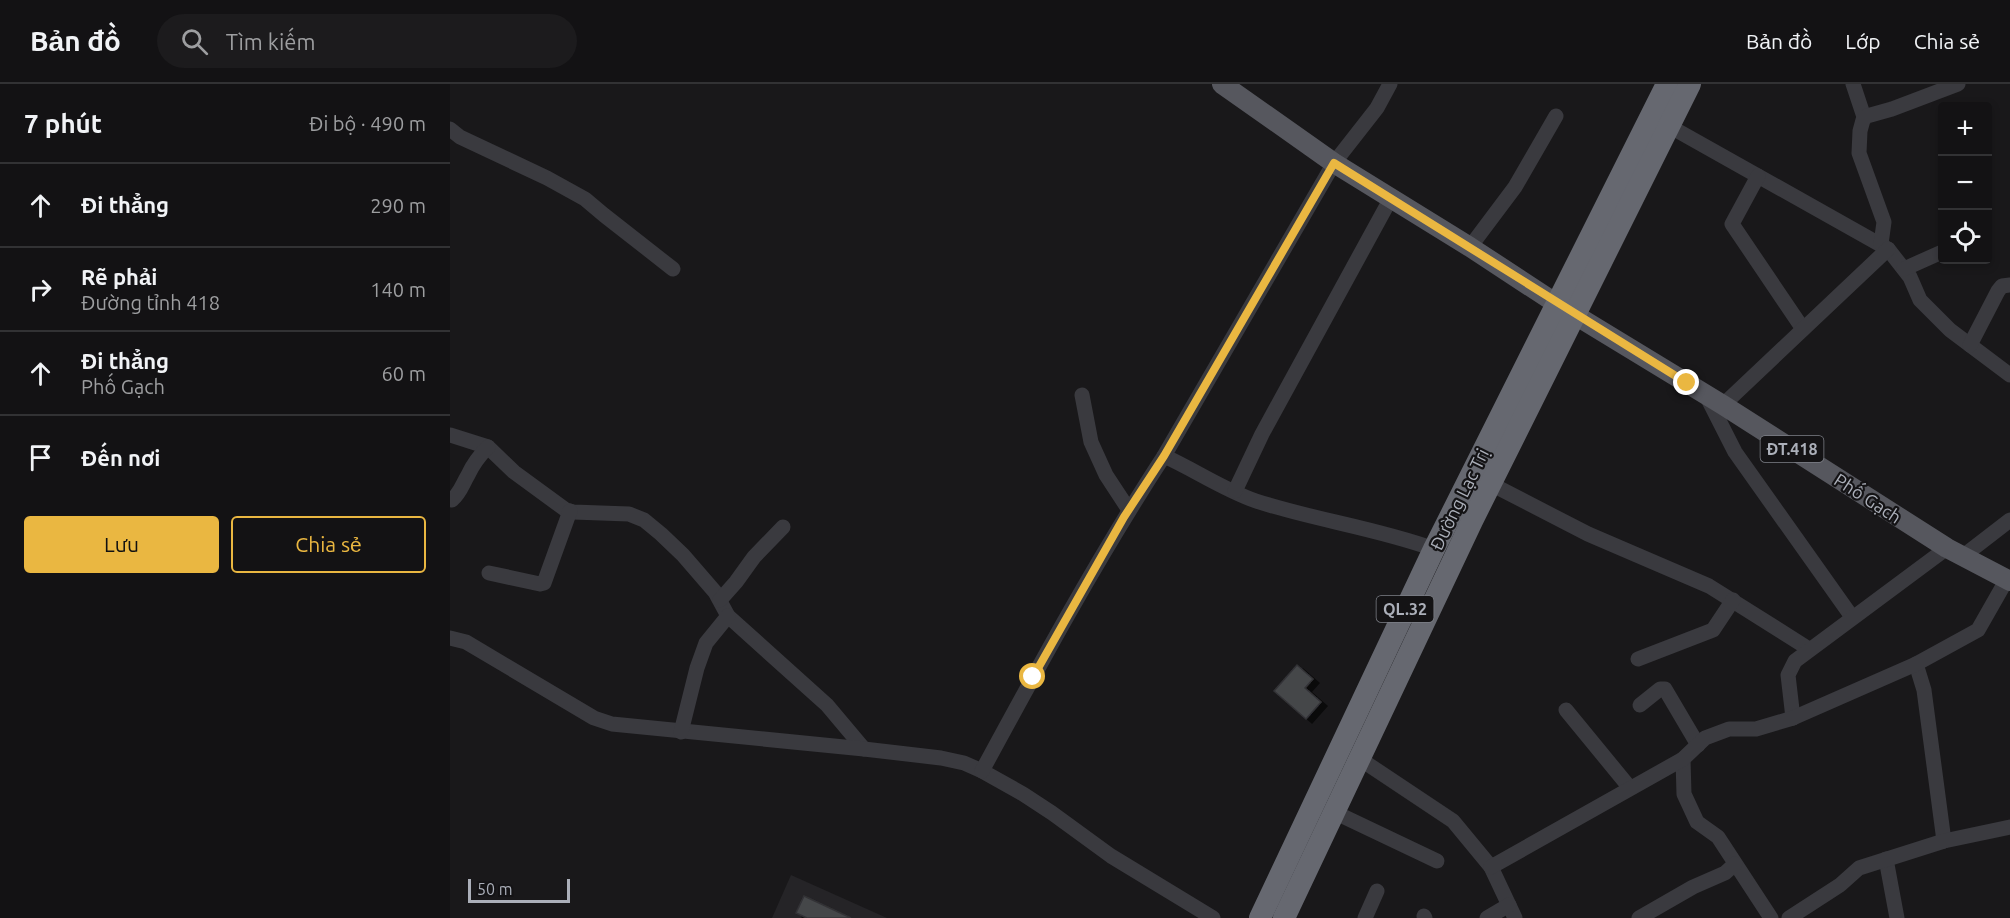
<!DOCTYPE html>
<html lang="vi">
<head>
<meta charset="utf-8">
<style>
  body { margin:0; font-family:Ubuntu,sans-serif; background:#1c1b1d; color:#f1f3f6 }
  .controls { position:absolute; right:18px; top:18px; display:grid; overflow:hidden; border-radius:6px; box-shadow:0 3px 9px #0003 }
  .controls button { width:54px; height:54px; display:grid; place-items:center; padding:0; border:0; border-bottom:2px solid #323234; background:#131214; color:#f1f3f6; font:30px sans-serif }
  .scale { position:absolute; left:18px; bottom:15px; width:102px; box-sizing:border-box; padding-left:6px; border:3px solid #abafb9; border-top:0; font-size:16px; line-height:21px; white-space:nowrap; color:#abafb9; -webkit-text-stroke:4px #141315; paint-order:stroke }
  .stop { position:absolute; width:18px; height:18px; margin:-14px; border:4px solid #eab741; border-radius:50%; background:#fff }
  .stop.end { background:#eab741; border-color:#fff; box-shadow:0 2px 6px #0008 }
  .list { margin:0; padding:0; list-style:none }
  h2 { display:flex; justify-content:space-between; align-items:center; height:78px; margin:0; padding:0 24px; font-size:26px }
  h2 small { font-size:20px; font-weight:400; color:#9d9ea0 }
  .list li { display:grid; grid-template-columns:39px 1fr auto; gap:18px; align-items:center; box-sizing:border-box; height:84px; padding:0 24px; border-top:2px solid #323234 }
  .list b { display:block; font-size:22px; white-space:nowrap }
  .list p { margin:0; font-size:20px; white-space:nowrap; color:#9d9ea0 }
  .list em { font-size:20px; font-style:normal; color:#9d9ea0 }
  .actions { display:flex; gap:12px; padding:18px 24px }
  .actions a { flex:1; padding:14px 0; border:2px solid #eab741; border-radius:6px; text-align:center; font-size:21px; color:#eab741 }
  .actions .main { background:#eab741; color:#111 }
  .icon { flex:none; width:33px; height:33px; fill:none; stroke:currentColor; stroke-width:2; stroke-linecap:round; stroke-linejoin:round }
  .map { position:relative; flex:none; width:1560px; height:834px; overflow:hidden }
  header { display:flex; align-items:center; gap:36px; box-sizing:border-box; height:84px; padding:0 30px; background:#131214; border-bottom:2px solid #323234 }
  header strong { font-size:28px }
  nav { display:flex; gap:33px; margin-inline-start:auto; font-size:21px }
  .search { width:420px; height:54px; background:#1c1b1d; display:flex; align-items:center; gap:15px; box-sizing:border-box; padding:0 21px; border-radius:33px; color:#9d9ea0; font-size:22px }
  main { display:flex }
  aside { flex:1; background:#131214 }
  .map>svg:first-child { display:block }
  .built { fill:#252427 }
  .building { fill:#45464a; stroke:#333336; stroke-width:1.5; filter:url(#shadow) }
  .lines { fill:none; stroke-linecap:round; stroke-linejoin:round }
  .minor { stroke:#3a3a3f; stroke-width:15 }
  .major { stroke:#56575e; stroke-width:20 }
  .highway { stroke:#666870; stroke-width:22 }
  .route { stroke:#eab741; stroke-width:8 }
  .labels { text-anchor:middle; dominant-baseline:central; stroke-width:4.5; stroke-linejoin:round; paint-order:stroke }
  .shield { fill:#141315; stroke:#7e8088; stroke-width:1.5 }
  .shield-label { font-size:16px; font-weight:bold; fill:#abafb9 }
  .street-label { font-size:18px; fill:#abafb9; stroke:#141315 }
</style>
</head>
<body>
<header>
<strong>Bản đồ</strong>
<div class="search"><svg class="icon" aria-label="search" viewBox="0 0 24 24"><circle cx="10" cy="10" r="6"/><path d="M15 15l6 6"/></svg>Tìm kiếm</div>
<nav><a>Bản đồ</a><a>Lớp</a><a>Chia sẻ</a></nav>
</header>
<main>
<aside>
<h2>7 phút<small>Đi bộ · 490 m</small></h2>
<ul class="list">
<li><svg class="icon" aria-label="ahead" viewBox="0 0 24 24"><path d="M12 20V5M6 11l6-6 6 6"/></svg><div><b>Đi thẳng</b></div><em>290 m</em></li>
<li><svg class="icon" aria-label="right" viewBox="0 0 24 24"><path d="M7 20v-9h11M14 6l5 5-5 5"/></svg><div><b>Rẽ phải</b><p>Đường tỉnh 418</p></div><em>140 m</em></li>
<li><svg class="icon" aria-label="ahead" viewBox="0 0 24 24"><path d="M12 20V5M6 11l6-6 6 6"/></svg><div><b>Đi thẳng</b><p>Phố Gạch</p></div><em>60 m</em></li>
<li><svg class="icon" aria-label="arrive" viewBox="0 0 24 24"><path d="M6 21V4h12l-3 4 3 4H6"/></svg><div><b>Đến nơi</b></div></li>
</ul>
<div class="actions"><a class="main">Lưu</a><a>Chia sẻ</a></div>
</aside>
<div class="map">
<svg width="1560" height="834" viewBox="0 0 1560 834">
  <defs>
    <filter id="shadow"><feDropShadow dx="6" dy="4" stdDeviation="0" flood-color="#0009"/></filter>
  </defs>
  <rect width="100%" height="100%" fill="#19181a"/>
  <polygon class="built" points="341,791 437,834 322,834"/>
  <g class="building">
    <polygon points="847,581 863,595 855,604 871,618 856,635 824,607"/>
    <polygon points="354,812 401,834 357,834 346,829"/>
  </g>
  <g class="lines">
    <g class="minor">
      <path d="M940,0L927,24L884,79L714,372C745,386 774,406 806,417C864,436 926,444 984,465"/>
      <polyline points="1403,0 1414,33"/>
      <polyline points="1219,42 1438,165 1460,193 1470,216 1500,246 1560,291"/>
      <polyline points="0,45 10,53 97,94 135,115 154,131 223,185"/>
      <polyline points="1308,92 1282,140 1353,245"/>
      <polyline points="1431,160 1434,138 1409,69 1410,47 1413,36 1417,32 1442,25 1508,0"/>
      <polyline points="1020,163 1065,103 1106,32"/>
      <polyline points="1454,185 1492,168"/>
      <polyline points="1520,261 1548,207 1552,202 1560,201"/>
      <polyline points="632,311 641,358 656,391 679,426"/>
      <polyline points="1256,311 1285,368 1402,533"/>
      <polyline points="1273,321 1438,165"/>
      <polyline points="0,351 38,363 64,388 116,426 123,428 179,430 194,436 211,450 233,471 265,508 278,532 377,621 414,665"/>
      <polyline points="1041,400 1138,450 1259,502 1359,565"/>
      <polyline points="785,407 812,350 941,114"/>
      <path d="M0,415L2,416C11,408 12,401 18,391C23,380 30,371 38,363"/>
      <polyline points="1512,473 1560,436"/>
      <polyline points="39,489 90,500 94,499 120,427"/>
      <polyline points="270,516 286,498 304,473 333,443"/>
      <polyline points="0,554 16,558 144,634 162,640 414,665 491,674 514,679 532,687 573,710 602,729 661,772 763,834"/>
      <polyline points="1188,575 1263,546 1283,516"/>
      <polyline points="1466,580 1474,606 1494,757"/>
      <polyline points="1190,621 1210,605 1215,605 1248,661"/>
      <polyline points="1116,626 1180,704"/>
      <polyline points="1343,634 1338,591 1345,577 1497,464"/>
      <polyline points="231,648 247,584 256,559 278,532"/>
      <polyline points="910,675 1003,737 1041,783 1065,834"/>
      <polyline points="1233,675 1234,710 1247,738 1268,753 1321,834"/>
      <path d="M532,687C590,580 648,473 714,372"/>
      <polyline points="884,728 987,777"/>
      <polyline points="1436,775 1447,834"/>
      <polyline points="1041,783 1233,675 1255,654 1279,645 1306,645 1343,634 1466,580 1528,546 1557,495"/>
      <polyline points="974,832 975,834"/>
      <polyline points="915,834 927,807"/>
      <polyline points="1037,834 1059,821"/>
      <polyline points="1189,834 1243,803 1275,789 1285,780"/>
      <polyline points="1339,834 1390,801 1409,784 1494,757 1560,743"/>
    </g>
    <polyline class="major" points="772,0 884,79 1020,163 1107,220 1273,321 1497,464 1560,497"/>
    <g class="highway">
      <polyline points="810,834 984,465 1217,0"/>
      <polyline points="834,834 1022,437 1240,0"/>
    </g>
  </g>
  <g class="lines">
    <polyline class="route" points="583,593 674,433 714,372 884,79 1237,299"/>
  </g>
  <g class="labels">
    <g class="shield">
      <rect x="1310.5" y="352" width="63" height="26" rx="4.5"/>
      <rect x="926.5" y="512" width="57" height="26" rx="4.5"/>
    </g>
    <g class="shield-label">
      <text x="1342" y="365">ĐT.418</text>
      <text x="955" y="525">QL.32</text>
    </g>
    <g class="street-label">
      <text transform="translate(1418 414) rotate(33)">Phố Gạch</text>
      <text transform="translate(1009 415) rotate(-64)">Đường Lạc Trị</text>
    </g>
  </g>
</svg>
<div class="controls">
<button>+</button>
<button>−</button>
<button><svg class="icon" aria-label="locate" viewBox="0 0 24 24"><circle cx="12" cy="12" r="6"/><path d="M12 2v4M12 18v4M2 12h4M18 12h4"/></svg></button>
</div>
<div class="scale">50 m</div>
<div class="stop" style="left:583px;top:593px"></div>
<div class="stop end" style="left:1237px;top:299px"></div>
</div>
</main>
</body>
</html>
